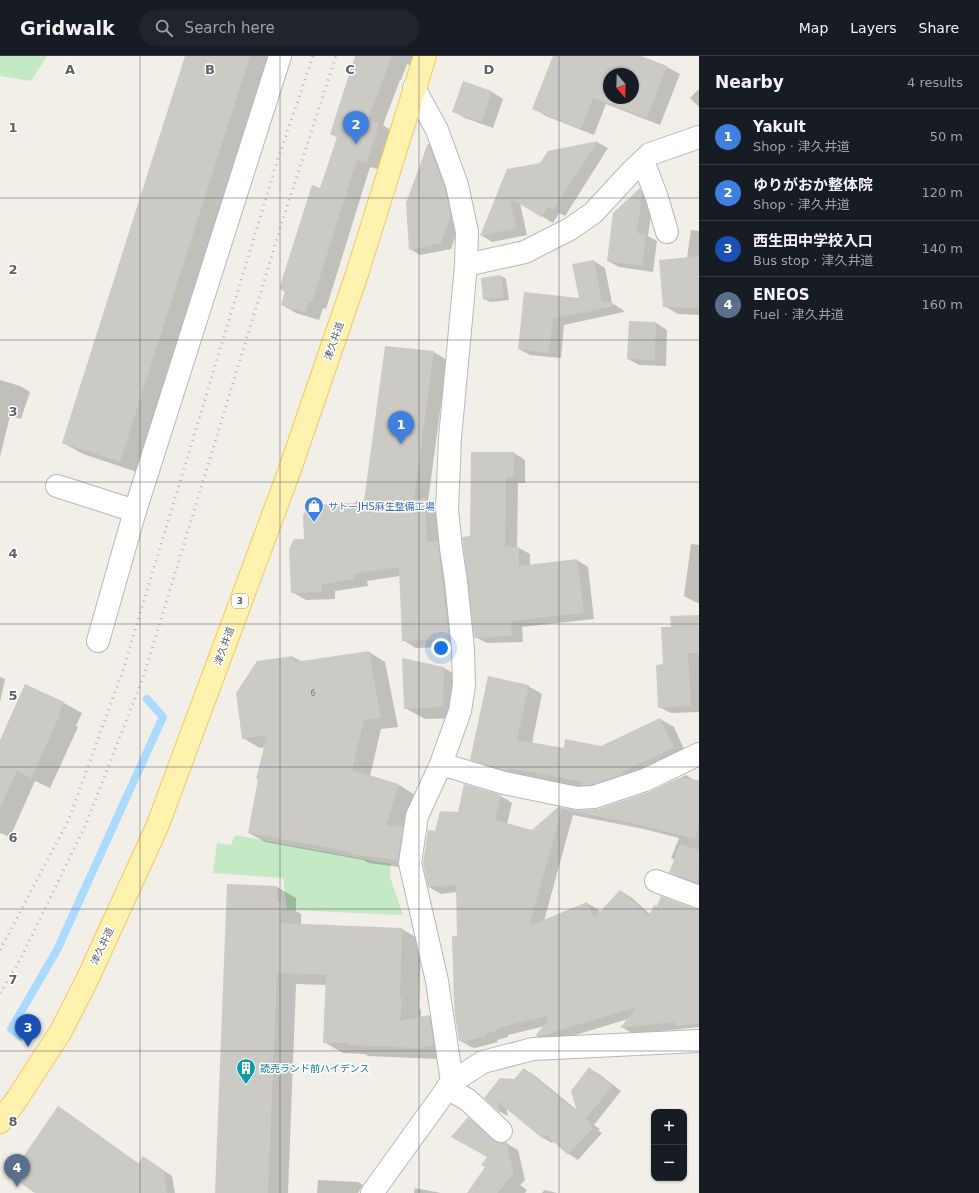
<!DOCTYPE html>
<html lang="en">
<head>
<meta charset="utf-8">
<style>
  body { margin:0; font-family:"DejaVu Sans","Noto Sans JP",sans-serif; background:#20242c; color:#f1f3f6 }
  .controls { position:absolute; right:12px; bottom:12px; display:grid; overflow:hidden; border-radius:8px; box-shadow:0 1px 3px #0004 }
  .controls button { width:36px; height:36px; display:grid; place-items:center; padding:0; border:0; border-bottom:1px solid #363941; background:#171b24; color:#f1f3f6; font:20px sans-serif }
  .compass { position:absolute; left:603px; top:12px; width:36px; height:36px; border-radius:50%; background:#171b24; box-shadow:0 1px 3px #0004; rotate:161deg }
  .you { position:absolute; left:441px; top:592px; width:14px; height:14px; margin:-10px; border:3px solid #fff; border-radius:50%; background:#1a73e8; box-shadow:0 0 0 6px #1a73e833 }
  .badge { display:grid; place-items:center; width:26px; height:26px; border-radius:50%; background:#ea4335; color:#fff; font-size:13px; font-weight:700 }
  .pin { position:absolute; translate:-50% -33px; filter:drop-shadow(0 1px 2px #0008) }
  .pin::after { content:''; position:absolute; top:21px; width:14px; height:12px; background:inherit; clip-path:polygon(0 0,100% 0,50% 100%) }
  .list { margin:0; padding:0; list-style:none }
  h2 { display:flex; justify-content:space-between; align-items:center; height:52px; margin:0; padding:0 16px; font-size:17px }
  h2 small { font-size:13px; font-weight:400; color:#9ea1a6 }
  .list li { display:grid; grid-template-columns:26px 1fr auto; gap:12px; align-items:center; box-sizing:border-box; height:56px; padding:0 16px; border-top:1px solid #363941 }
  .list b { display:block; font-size:15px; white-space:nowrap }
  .list p { margin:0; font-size:13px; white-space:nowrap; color:#9ea1a6 }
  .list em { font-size:13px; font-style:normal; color:#9ea1a6 }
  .icon { flex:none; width:22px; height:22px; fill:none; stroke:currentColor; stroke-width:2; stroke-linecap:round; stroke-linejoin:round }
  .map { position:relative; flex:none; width:699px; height:1137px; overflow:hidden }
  header { display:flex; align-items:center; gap:24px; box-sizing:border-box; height:56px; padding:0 20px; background:#171b24; border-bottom:1px solid #363941 }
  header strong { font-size:19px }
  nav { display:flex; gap:22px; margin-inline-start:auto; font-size:14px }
  .search { width:280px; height:36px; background:#20242c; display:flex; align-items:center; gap:10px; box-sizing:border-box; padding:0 14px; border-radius:22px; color:#9ea1a6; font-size:15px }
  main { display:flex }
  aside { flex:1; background:#171b24 }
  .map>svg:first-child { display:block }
  .green { fill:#c5e8c5 }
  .shadow { fill:#0003; fill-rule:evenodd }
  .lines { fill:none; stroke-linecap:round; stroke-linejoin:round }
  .stream { stroke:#aadaff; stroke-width:8 }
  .building { fill:#cccac5; fill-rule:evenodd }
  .street-casing { stroke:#b5b8bc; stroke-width:24 }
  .primary-casing { stroke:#f2c960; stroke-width:24 }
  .street { stroke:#fff; stroke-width:22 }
  .primary { stroke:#fff2af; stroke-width:22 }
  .rail { stroke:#b6b7b8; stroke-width:3; stroke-dasharray:1 5; stroke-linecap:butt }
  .grid { fill:none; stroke:#5f6368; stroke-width:1; stroke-opacity:0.55 }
  .labels { text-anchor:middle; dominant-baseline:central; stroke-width:3; stroke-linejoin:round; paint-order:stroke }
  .number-label { font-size:8px; fill:#7a7d7f }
  .shield { fill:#fff; stroke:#8f9295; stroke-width:1 }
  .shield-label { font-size:9px; font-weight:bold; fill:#5f6368 }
  .street-label { font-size:10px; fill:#5f6368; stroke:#fff }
  .shop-label { font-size:10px; fill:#366cbe; stroke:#fff; text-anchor:start }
  .culture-label { font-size:10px; fill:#0d838f; stroke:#fff; text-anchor:start }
  .grid-label { font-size:13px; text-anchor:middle; font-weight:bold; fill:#5f6368; stroke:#fff; stroke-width:3; stroke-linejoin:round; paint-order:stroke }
</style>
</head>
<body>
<header>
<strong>Gridwalk</strong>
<div class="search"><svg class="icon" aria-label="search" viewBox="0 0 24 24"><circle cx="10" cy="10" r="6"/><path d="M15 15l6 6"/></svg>Search here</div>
<nav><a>Map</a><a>Layers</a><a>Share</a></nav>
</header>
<main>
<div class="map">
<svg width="699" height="1137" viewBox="0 0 699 1137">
  <rect width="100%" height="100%" fill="#f1efe8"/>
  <g class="green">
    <polygon points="0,0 47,0 31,25 0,20"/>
    <polygon points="235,779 391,808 390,821 403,859 287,854 283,822 213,817 217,787 231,789"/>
  </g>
  <g class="shadow">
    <polygon points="186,0 274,0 140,417 83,398 63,387"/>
    <polygon points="356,0 418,0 414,11 407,8 401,24 400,24 383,69 393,76 381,114 370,111 326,253 323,252 319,264 296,257 282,249 286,236 280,233 321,133 338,82 331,78"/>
    <path d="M554,0H638L667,11L680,18L660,69L606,48L594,79L546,60L533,52ZM609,18H633V42H609Z"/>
    <polygon points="463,26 492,36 503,43 493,72 465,62 453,55"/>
    <polygon points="699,33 699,51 690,42"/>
    <polygon points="597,86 608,92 565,160 559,157 553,167 520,147 527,179 492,186 481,179 507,114 540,108"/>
    <polygon points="429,88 439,94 461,165 451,193 420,199 410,193 407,147"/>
    <polygon points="640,134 651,140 653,145 648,180 657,185 653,216 619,211 608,205"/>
    <polygon points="691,174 699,175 699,259 678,258 664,250 687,202"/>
    <polygon points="594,205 605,212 612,247 623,254 624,256 564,269 561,302 530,299 519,293 525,237 580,243"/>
    <polygon points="501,220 506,223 509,244 490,246 484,243"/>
    <polygon points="630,266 656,267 667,274 666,310 639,309 628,303"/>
    <polygon points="434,296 447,304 428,445 438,451 462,590 416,592 403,584 400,520 367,525 368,530 335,535 335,543 306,544 292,536 305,484 356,448 365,446"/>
    <polygon points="0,324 20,330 30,336 21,363 10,360 0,401"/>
    <polygon points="514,397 525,404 525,427 518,427 517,492 519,492 530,498 530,510 577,504 588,511 594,563 522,571 523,586 487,587 475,581 471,481"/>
    <polygon points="691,488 699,489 699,547 695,546 684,540"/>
    <polygon points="699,561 699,656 671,657 659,651 664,609 672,572"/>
    <polygon points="369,596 385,606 398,671 381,673 370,720 399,729 415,739 414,813 369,807 363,804 265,786 249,777 265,691 260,692 243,682 293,601 303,606"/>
    <polygon points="444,612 463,623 462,662 425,663 405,652"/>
    <polygon points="0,621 5,623 0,646"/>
    <polygon points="528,630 542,638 532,687 564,693 601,691 660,663 674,671 689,704 588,732 522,720 521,722 485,711 471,703"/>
    <polygon points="64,647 82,657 76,670 78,671 50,732 35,725 10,781 0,777 0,687"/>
    <polygon points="686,719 697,726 699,730 699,829 682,823 671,816 675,804 671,802 679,782 644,773 573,759 544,865 587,847 599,854 600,857 621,835 632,842 651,859 699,854 699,971 633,978 622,971 628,963 552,986 548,986 537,980 545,970 508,979 508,981 497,984 498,986 475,992 471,991 459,984 456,953 458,881 457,836 441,838 429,831 436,776 459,757 465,729 501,740 512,747 507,768 532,775 558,752 577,755 598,754 649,737"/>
    <polygon points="277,831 296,842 296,855 301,858 301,869 402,873 421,884 419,952 421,954 421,962 429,960 449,971 439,1003 368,1000 365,998 343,997 324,986 327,929 296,928 288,1137 216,1137"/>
    <polygon points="524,1013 533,1018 578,1055 590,1013 599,1018 621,1035 594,1069 600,1073 598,1074 602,1077 578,1104 569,1098 554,1085 552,1087 543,1082 506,1051 508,1060 500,1056 485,1042 515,1024"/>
    <polygon points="59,1051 68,1057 139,1108 144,1102 172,1120 175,1137 36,1137"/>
    <polygon points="468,1062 479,1069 500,1088 506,1087 518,1094 525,1124 520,1129 527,1134 525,1137 468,1137 487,1111 488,1101"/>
    <polygon points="318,1124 358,1126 363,1129 358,1137 317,1137"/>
    <polygon points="415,1132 441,1137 414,1137"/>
    <polygon points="544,1134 557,1137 542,1137"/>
  </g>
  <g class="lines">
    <polyline class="stream" points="21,981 11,973 57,894 163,661 147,643"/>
  </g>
  <g class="building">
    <polygon points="185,0 250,0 120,406 62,387"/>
    <polygon points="355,0 392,0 368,64 379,67 367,107 357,104 312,246 309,245 305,257 281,249 285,235 279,233 312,129 320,132 337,81 330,78"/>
    <path d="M553,0H641L667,10L647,62L593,42L581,73L532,53ZM609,18H633V42H609Z"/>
    <polygon points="463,25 492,35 482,66 452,56"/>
    <polygon points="598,85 553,154 548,151 541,161 510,142 516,172 480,180 507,113 540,107 548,95"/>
    <polygon points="428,87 445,132 451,159 441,187 409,194 406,147"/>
    <polygon points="640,132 642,138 637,177 646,178 642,210 607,205 613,157"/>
    <polygon points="699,200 699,252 663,251 659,204"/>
    <polygon points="594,204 602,245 612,246 613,250 553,263 549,297 518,293 524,236 579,242 572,208"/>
    <polygon points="501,219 504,241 483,244 481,222"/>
    <polygon points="629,265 656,266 655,304 627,303"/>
    <polygon points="385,290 434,295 414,443 425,442 427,486 438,485 449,583 402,585 399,511 355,518 355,523 322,528 322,536 291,537 289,493 294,483 304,483 303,460 308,449 355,447 355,445 364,445"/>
    <polygon points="471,396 514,396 514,421 506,421 505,491 519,491 519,510 577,503 584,557 511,565 512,580 474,582 462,481 470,480"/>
    <polygon points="699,559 699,597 688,597 691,650 658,652 656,609 663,608 661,571 671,571 670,560"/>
    <polygon points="369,595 381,662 364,664 352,714 399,728 386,769 403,771 398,804 351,798 351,796 248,777 258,723 256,723 267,679 242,683 236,637 257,605 293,600 295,606"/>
    <polygon points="402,602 444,611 443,651 404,653"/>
    <polygon points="488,620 529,629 517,684 564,692 565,683 601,690 660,662 674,692 621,716 627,717 592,729 581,729 584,726 508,712 507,715 470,704"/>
    <polygon points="25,628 64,646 59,658 60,659 31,722 17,715 0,752 0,684"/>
    <polygon points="678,722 699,724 699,768 695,783 632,767 562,753 529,870 587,846 594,862 620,834 649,860 654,849 657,850 661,840 695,853 699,853 699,968 675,970 674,966 620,972 637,951 540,980 535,980 548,964 547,960 497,972 497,975 486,977 487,980 463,986 463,984 459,985 454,953 455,953 454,948 452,880 457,880 456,829 428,831 423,807 428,774 435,775 440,755 458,756 464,728 501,739 495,764 532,774 558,751 578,754 598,753 649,736"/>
    <polygon points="680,788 699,794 698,827 669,817"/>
    <polygon points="227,828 277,830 277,846 282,846 281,867 402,872 400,942 402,942 400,965 429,959 434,989 419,992 347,989 347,987 323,987 326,919 277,917 268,1137 215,1137"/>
    <polygon points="589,1011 612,1030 586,1063 591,1067 590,1068 593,1072 568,1099 546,1079 543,1083 497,1045 500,1057 484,1042 500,1022 514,1023 524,1012 577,1056 571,1035"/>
    <polygon points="58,1050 138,1108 143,1100 163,1114 167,1137 35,1137 10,1120"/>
    <polygon points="468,1061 493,1084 499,1087 506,1086 514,1117 497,1137 467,1137 485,1111 481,1109 487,1101 451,1081"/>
  </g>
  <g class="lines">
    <defs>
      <g id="street">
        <polyline points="414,32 437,74 457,129 467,176 466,209 450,382 447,453 451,492 456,526 463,593 464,629 460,655 441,708 417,760 410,807 437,925 452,1026"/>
        <polyline points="643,105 657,142 667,176"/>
        <polyline points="466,209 525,196 570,173 593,157 632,115 650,98 699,81"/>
        <polyline points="57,430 135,455"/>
        <polyline points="98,585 135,455 280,0"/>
        <polyline points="441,708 504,727 577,742 594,741 645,724 699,698"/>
        <polyline points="656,825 699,841"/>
        <polyline points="447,1032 468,1044 501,1075"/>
        <polyline points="372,1137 452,1026 483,1006 533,993 699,985"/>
      </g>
      <polyline id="primary" points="0,1066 17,1043 61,975 87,924 157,771 289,416 357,218 425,0"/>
    </defs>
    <use href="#street" class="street-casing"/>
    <use href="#primary" class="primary-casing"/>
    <use href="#street" class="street"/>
    <use href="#primary" class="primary"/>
    <g class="rail">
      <polyline points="0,894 69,763 123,614 275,112 313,0"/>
      <polyline points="0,937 21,902 86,768 144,619 283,163 336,0"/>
    </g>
  </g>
  <path class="grid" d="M140,0V1137M280,0V1137M419,0V1137M559,0V1137M0,142H699M0,284H699M0,426H699M0,568H699M0,711H699M0,853H699M0,995H699"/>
  <defs>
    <symbol id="shop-pin" viewBox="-11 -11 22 30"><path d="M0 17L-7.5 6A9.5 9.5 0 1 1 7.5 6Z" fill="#3f7fe0" stroke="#fff"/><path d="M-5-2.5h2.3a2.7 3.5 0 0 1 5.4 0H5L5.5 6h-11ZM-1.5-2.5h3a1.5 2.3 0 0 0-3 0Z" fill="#fff"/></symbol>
    <symbol id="building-pin" viewBox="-11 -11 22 30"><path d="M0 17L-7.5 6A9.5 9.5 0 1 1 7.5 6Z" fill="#0f9aa8" stroke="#fff"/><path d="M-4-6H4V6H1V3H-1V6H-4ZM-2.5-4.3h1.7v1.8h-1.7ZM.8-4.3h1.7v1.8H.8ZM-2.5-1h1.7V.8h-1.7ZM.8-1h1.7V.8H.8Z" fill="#fff"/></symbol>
  </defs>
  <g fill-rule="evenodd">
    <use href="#shop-pin" x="303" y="439" width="22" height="30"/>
    <use href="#building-pin" x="235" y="1001" width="22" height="30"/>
  </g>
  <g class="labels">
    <g class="number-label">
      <text x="313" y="637">6</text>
    </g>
    <rect class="shield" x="232" y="538" width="16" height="14" rx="3"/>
    <g class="shield-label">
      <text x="240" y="545">3</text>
    </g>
    <g class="street-label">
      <text transform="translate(334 285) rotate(-71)">津久井道</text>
      <text transform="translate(224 590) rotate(-70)">津久井道</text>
      <text transform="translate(102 890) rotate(-65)">津久井道</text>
    </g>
    <g class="shop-label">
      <text x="328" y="450">サトーJHS麻生整備工場</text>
    </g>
    <g class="culture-label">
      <text x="260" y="1012">読売ランド前ハイデンス</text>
    </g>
  </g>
  <g class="grid-label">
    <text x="70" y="18">A</text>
    <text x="210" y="18">B</text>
    <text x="350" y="18">C</text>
    <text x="489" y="18">D</text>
    <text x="13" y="76">1</text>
    <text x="13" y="218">2</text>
    <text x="13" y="360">3</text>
    <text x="13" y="502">4</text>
    <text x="13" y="644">5</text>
    <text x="13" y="786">6</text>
    <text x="13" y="928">7</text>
    <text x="13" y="1070">8</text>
  </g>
</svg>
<div class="controls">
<button>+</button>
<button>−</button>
</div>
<svg class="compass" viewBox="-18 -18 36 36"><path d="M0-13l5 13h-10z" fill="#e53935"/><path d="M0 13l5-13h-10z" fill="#9ea1a6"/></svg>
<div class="you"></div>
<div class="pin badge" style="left:401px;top:388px;background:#3f7fe0">1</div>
<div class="pin badge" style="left:356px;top:88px;background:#3f7fe0">2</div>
<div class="pin badge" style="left:28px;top:991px;background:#1a4fb4">3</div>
<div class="pin badge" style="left:17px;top:1131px;background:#5c6f8a">4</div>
</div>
<aside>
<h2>Nearby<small>4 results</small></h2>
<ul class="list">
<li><span class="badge" style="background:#3f7fe0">1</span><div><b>Yakult</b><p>Shop · 津久井道</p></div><em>50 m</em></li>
<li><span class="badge" style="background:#3f7fe0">2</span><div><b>ゆりがおか整体院</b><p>Shop · 津久井道</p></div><em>120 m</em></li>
<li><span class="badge" style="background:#1a4fb4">3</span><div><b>西生田中学校入口</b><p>Bus stop · 津久井道</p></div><em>140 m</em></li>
<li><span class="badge" style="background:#5c6f8a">4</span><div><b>ENEOS</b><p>Fuel · 津久井道</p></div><em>160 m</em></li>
</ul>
</aside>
</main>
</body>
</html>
